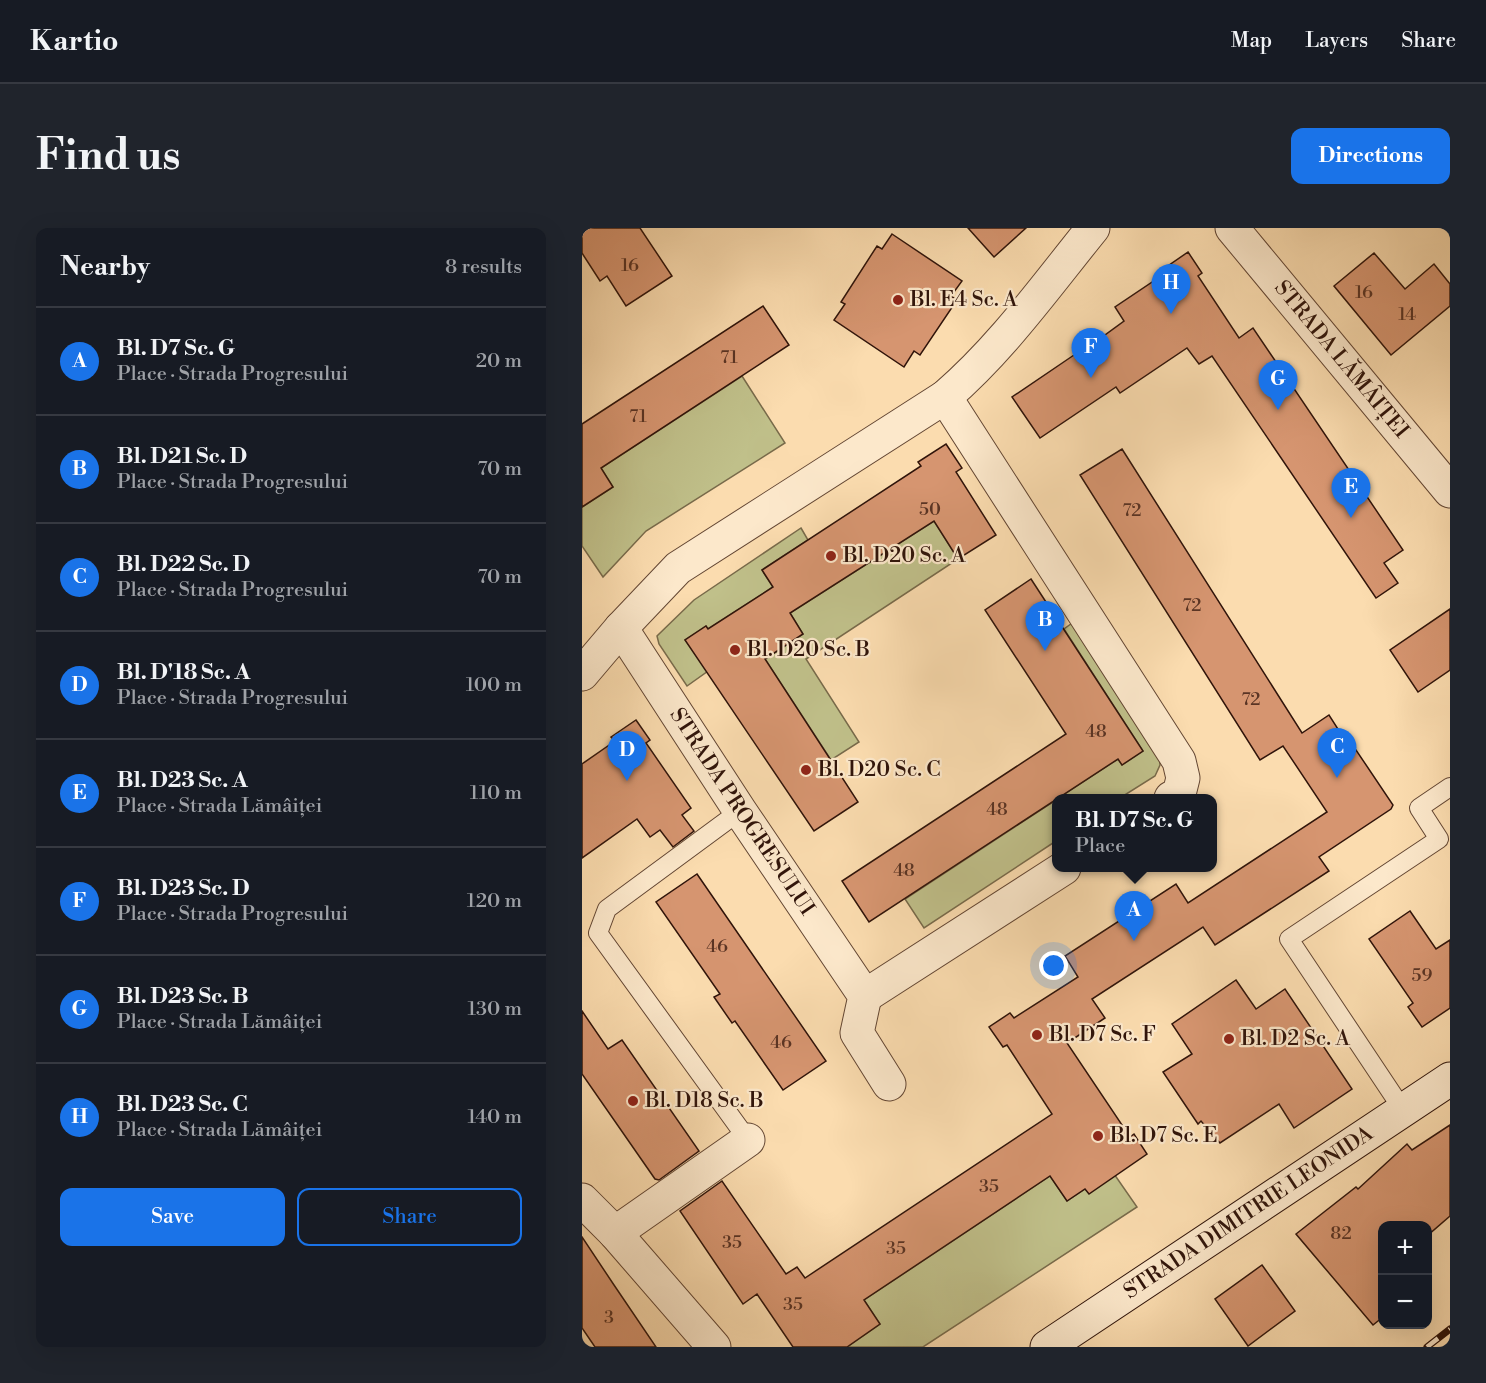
<!DOCTYPE html>
<html lang="en">
<head>
<meta charset="utf-8">
<style>
  body { margin:0; font-family:"Libre Bodoni",serif; background:#20242c; color:#f1f3f6 }
  .controls { position:absolute; right:18px; bottom:18px; display:grid; overflow:hidden; border-radius:12px; box-shadow:0 6px 24px #0002 }
  .controls button { width:54px; height:54px; display:grid; place-items:center; padding:0; border:0; border-bottom:2px solid #363941; background:#171b24; color:#f1f3f6; font:30px sans-serif }
  .you { position:absolute; left:472px; top:738px; width:21px; height:21px; margin:-15px; border:4px solid #fff; border-radius:50%; background:#1a73e8; box-shadow:0 0 0 9px #1a73e833 }
  .badge { display:grid; place-items:center; width:39px; height:39px; border-radius:50%; background:#1a73e8; color:#fff; font-size:20px; font-weight:700 }
  .pin { position:absolute; translate:-50% -50px; filter:drop-shadow(0 2px 3px #0008) }
  .pin::after { content:''; position:absolute; top:32px; width:21px; height:18px; background:inherit; clip-path:polygon(0 0,100% 0,50% 100%) }
  .popup { position:absolute; left:470px; top:566px; width:165px; height:78px; box-sizing:border-box; display:grid; place-content:center; border-radius:12px; background:#171b24; filter:drop-shadow(0 2px 4px #0005); font-size:20px; white-space:nowrap; color:#9ea1a6 }
  .popup b { font-size:22px; color:#f1f3f6 }
  .popup::after { content:''; position:absolute; left:50%; top:100%; margin-left:-12px; border:12px solid transparent; border-top-color:#171b24 }
  .list { margin:0; padding:0; list-style:none }
  h2 { display:flex; justify-content:space-between; align-items:center; height:78px; margin:0; padding:0 24px; font-size:26px }
  h2 small { font-size:20px; font-weight:400; color:#9ea1a6 }
  .list li { display:grid; grid-template-columns:39px 1fr auto; gap:18px; align-items:center; box-sizing:border-box; height:108px; padding:0 24px; border-top:2px solid #363941 }
  .list b { display:block; font-size:22px; white-space:nowrap }
  .list p { margin:0; font-size:20px; white-space:nowrap; color:#9ea1a6 }
  .list em { font-size:20px; font-style:normal; color:#9ea1a6 }
  .actions { display:flex; gap:12px; padding:18px 24px }
  .actions a { flex:1; padding:14px 0; border:2px solid #1a73e8; border-radius:12px; text-align:center; font-size:21px; color:#1a73e8 }
  .actions .main { background:#1a73e8; color:#fff }
  .map { position:relative; flex:none; width:868px; height:1119px; overflow:hidden; border-radius:12px }
  header { display:flex; align-items:center; gap:36px; box-sizing:border-box; height:84px; padding:0 30px; background:#171b24; border-bottom:2px solid #363941 }
  header strong { font-size:28px }
  nav { display:flex; gap:33px; margin-inline-start:auto; font-size:21px }
  .intro { display:flex; align-items:center; justify-content:space-between; box-sizing:border-box; height:144px; padding:0 36px }
  h1 { margin:0; font-size:42px }
  .button { padding:15px 27px; border-radius:12px; background:#1a73e8; color:#fff; font-size:21px; font-weight:700 }
  main { display:flex; gap:36px; padding:0 36px }
  aside { flex:1; background:#171b24; border-radius:12px; box-shadow:0 6px 24px #0002 }
  .map>svg:first-child { display:block }
  .green { fill:#c0c08a; stroke:#786a4a; stroke-width:1.5 }
  .building { fill:#d69570; stroke:#30140a; stroke-width:1.5 }
  .lines { fill:none; stroke-linecap:round; stroke-linejoin:round }
  .service-casing { stroke:#634633; stroke-width:20 }
  .minor-casing { stroke:#634633; stroke-width:35 }
  .tertiary-casing { stroke:#634633; stroke-width:35 }
  .secondary-casing { stroke:#30140a; stroke-width:35 }
  .service { stroke:#fce8cb; stroke-width:18 }
  .minor { stroke:#fce8cb; stroke-width:33 }
  .tertiary { stroke:#fce8cb; stroke-width:33 }
  .secondary { stroke:#fce8cb; stroke-width:33 }
  .rail-casing { stroke:#30140a; stroke-width:7 }
  .rail { stroke:#fce8cb; stroke-width:4.5; stroke-dasharray:14; stroke-linecap:butt }
  .poi-dot { fill:#8f2418; stroke:#fce8cb; stroke-width:2 }
  .labels { text-anchor:middle; dominant-baseline:central; stroke-width:4.5; stroke-linejoin:round; paint-order:stroke }
  .number-label { font-size:18px; fill:#5a3424 }
  .poi-label { font-size:21px; fill:#30140a; stroke:#fce8cb; text-anchor:start }
  .street-label { font-size:21px; fill:#30140a; stroke:#fce8cb }
</style>
</head>
<body>
<header>
<strong>Kartio</strong>
<nav><a>Map</a><a>Layers</a><a>Share</a></nav>
</header>
<div class="intro"><h1>Find us</h1><a class="button">Directions</a></div>
<main>
<aside>
<h2>Nearby<small>8 results</small></h2>
<ul class="list">
<li><span class="badge">A</span><div><b>Bl. D7 Sc. G</b><p>Place · Strada Progresului</p></div><em>20 m</em></li>
<li><span class="badge">B</span><div><b>Bl. D21 Sc. D</b><p>Place · Strada Progresului</p></div><em>70 m</em></li>
<li><span class="badge">C</span><div><b>Bl. D22 Sc. D</b><p>Place · Strada Progresului</p></div><em>70 m</em></li>
<li><span class="badge">D</span><div><b>Bl. D'18 Sc. A</b><p>Place · Strada Progresului</p></div><em>100 m</em></li>
<li><span class="badge">E</span><div><b>Bl. D23 Sc. A</b><p>Place · Strada Lămâiței</p></div><em>110 m</em></li>
<li><span class="badge">F</span><div><b>Bl. D23 Sc. D</b><p>Place · Strada Progresului</p></div><em>120 m</em></li>
<li><span class="badge">G</span><div><b>Bl. D23 Sc. B</b><p>Place · Strada Lămâiței</p></div><em>130 m</em></li>
<li><span class="badge">H</span><div><b>Bl. D23 Sc. C</b><p>Place · Strada Lămâiței</p></div><em>140 m</em></li>
</ul>
<div class="actions"><a class="main">Save</a><a>Share</a></div>
</aside>
<div class="map">
<svg width="868" height="1119" viewBox="0 0 868 1119">
  <rect width="100%" height="100%" fill="#fbdcaf"/>
  <filter id="stains"><feTurbulence type="fractalNoise" baseFrequency=".00333" numOctaves="4"/><feColorMatrix values="0 0 0 0 .2 0 0 0 0 .09 0 0 0 0 .02 0 0 0 .5 -.17"/></filter>
  <radialGradient id="worn" r=".72"><stop offset=".6" stop-color="#630" stop-opacity="0"/><stop offset="1" stop-color="#630" stop-opacity=".3"/></radialGradient>
  <g class="green">
    <polygon points="160,148 203,215 64,303 21,349 0,318 0,279 31,259 19,240"/>
    <polygon points="352,293 376,331 224,431 277,514 249,532 183,431 221,406 208,385"/>
    <polygon points="219,300 226,312 180,342 191,359 126,401 124,398 103,412 126,443 105,458 77,416 75,408 112,372"/>
    <polygon points="493,393 577,525 578,537 573,548 538,570 476,570 536,531 540,537 561,523 482,401"/>
    <polygon points="474,572 474,613 342,700 323,671"/>
    <polygon points="530,943 555,979 341,1119 265,1119 298,1096 282,1072 468,948 485,973"/>
  </g>
  <g class="building">
    <polygon points="0,0 58,0 90,48 44,78 25,48 18,53 0,25"/>
    <polygon points="386,0 444,0 412,29"/>
    <polygon points="310,6 380,53 369,68 375,72 338,127 332,123 322,139 252,92 263,76 259,74 295,18 300,21"/>
    <polygon points="606,24 620,45 616,48 657,110 671,100 821,322 802,335 816,355 794,370 630,128 617,136 605,120 538,165 534,159 458,210 430,169 492,127 494,128 542,93 533,79 582,46 580,42"/>
    <polygon points="792,25 823,61 852,36 868,56 868,78 809,127 752,58"/>
    <polygon points="181,78 207,117 19,240 31,259 0,279 0,196"/>
    <polygon points="364,216 380,240 374,244 414,307 376,331 352,293 208,385 221,406 183,431 276,574 232,603 103,412 124,398 126,401 191,359 180,342 339,238 336,234"/>
    <polygon points="540,221 720,505 747,487 768,520 772,519 811,577 809,581 737,629 747,643 633,717 621,699 510,771 523,790 485,815 548,909 552,906 565,926 507,966 503,961 485,973 468,948 282,1072 298,1096 265,1119 211,1119 175,1066 161,1076 98,983 140,953 204,1046 215,1039 223,1050 470,886 425,817 421,819 407,799 428,785 432,790 496,749 483,728 594,656 606,675 745,584 701,518 678,532 498,247"/>
    <polygon points="449,351 561,523 540,537 536,531 287,694 260,653 484,506 403,382"/>
    <polygon points="868,381 868,442 836,464 808,422"/>
    <polygon points="54,492 68,512 64,515 109,580 100,587 112,603 91,619 78,602 68,609 55,591 0,630 0,536 33,513 29,509"/>
    <polygon points="115,646 244,833 201,862 153,793 150,795 132,769 138,766 74,674"/>
    <polygon points="828,683 854,721 868,712 868,780 840,799 826,779 831,775 787,711"/>
    <polygon points="654,752 674,781 703,761 770,861 712,900 697,876 638,915 619,893 616,896 581,844 610,826 590,796"/>
    <polygon points="0,783 26,821 40,812 117,923 77,952 73,951 0,846"/>
    <polygon points="868,897 868,988 846,1007 846,998 801,998 801,1089 791,1097 714,1006 774,959 776,961 825,916 830,922"/>
    <polygon points="0,1009 32,1057 74,1119 13,1119 0,1100"/>
    <polygon points="680,1037 713,1083 666,1118 633,1071"/>
  </g>
  <g class="lines">
    <defs>
      <g id="service">
        <polyline points="158,583 25,681 16,705 166,912"/>
        <polyline points="821,882 707,711 857,611 837,580 868,559"/>
      </g>
      <g id="minor">
        <polyline points="363,169 597,533 601,550 597,566 589,570"/>
        <path id="s1" d="M39,400L158,583L283,768L275,805L307,856"/>
        <polyline points="283,768 482,640"/>
        <polyline points="0,972 33,1005 132,1119"/>
        <polyline points="33,1005 166,912"/>
      </g>
      <g id="tertiary">
        <path id="s2" d="M650,0L868,263"/>
        <path d="M0,446L39,400L96,340L363,169C420,120 464,58 511,0"/>
      </g>
      <g id="secondary">
        <path id="s3" d="M465,1119L868,851"/>
      </g>
    </defs>
    <use href="#service" class="service-casing"/>
    <use href="#minor" class="minor-casing"/>
    <use href="#tertiary" class="tertiary-casing"/>
    <use href="#secondary" class="secondary-casing"/>
    <use href="#service" class="service"/>
    <use href="#minor" class="minor"/>
    <use href="#tertiary" class="tertiary"/>
    <use href="#secondary" class="secondary"/>
    <defs>
      <polyline id="rail" points="845,1119 868,1101"/>
    </defs>
    <use href="#rail" class="rail-casing"/>
    <use href="#rail" class="rail"/>
  </g>
  <g class="poi-dot">
    <circle cx="316" cy="72" r="6"/>
    <circle cx="249" cy="328" r="6"/>
    <circle cx="153" cy="422" r="6"/>
    <circle cx="224" cy="542" r="6"/>
    <circle cx="455" cy="807" r="6"/>
    <circle cx="647" cy="811" r="6"/>
    <circle cx="51" cy="873" r="6"/>
    <circle cx="516" cy="908" r="6"/>
  </g>
  <g class="labels">
    <g class="number-label">
      <text x="48" y="37">16</text>
      <text x="782" y="64">16</text>
      <text x="825" y="86">14</text>
      <text x="147" y="129">71</text>
      <text x="56" y="188">71</text>
      <text x="348" y="281">50</text>
      <text x="550" y="282">72</text>
      <text x="610" y="377">72</text>
      <text x="669" y="471">72</text>
      <text x="514" y="503">48</text>
      <text x="415" y="581">48</text>
      <text x="322" y="642">48</text>
      <text x="135" y="718">46</text>
      <text x="840" y="747">59</text>
      <text x="199" y="814">46</text>
      <text x="407" y="958">35</text>
      <text x="759" y="1005">82</text>
      <text x="150" y="1014">35</text>
      <text x="314" y="1020">35</text>
      <text x="211" y="1076">35</text>
      <text x="27" y="1089">3</text>
    </g>
    <g class="poi-label">
      <text x="328" y="72">Bl. E4 Sc. A</text>
      <text x="261" y="328">Bl. D20 Sc. A</text>
      <text x="165" y="422">Bl. D20 Sc. B</text>
      <text x="236" y="542">Bl. D20 Sc. C</text>
      <text x="467" y="807">Bl. D7 Sc. F</text>
      <text x="659" y="811">Bl. D2 Sc. A</text>
      <text x="63" y="873">Bl. D18 Sc. B</text>
      <text x="528" y="908">Bl. D7 Sc. E</text>
    </g>
    <g class="street-label">
      <text stroke="none"><textPath href="#s2" startOffset="171">STRADA LĂMÂIȚEI</textPath></text>
      <text stroke="none"><textPath href="#s1" startOffset="220">STRADA PROGRESULUI</textPath></text>
      <text stroke="none"><textPath href="#s3" startOffset="242">STRADA DIMITRIE LEONIDA</textPath></text>
    </g>
  </g>
  <rect width="100%" height="100%" filter="url(#stains)"/>
  <rect width="100%" height="100%" fill="url(#worn)"/>
</svg>
<div class="controls">
<button>+</button>
<button>−</button>
</div>
<div class="you"></div>
<div class="pin badge" style="left:552px;top:713px">A</div>
<div class="popup"><b>Bl. D7 Sc. G</b>Place</div>
<div class="pin badge" style="left:463px;top:423px">B</div>
<div class="pin badge" style="left:755px;top:550px">C</div>
<div class="pin badge" style="left:45px;top:553px">D</div>
<div class="pin badge" style="left:769px;top:290px">E</div>
<div class="pin badge" style="left:509px;top:150px">F</div>
<div class="pin badge" style="left:696px;top:182px">G</div>
<div class="pin badge" style="left:589px;top:86px">H</div>
</div>
</main>
</body>
</html>
